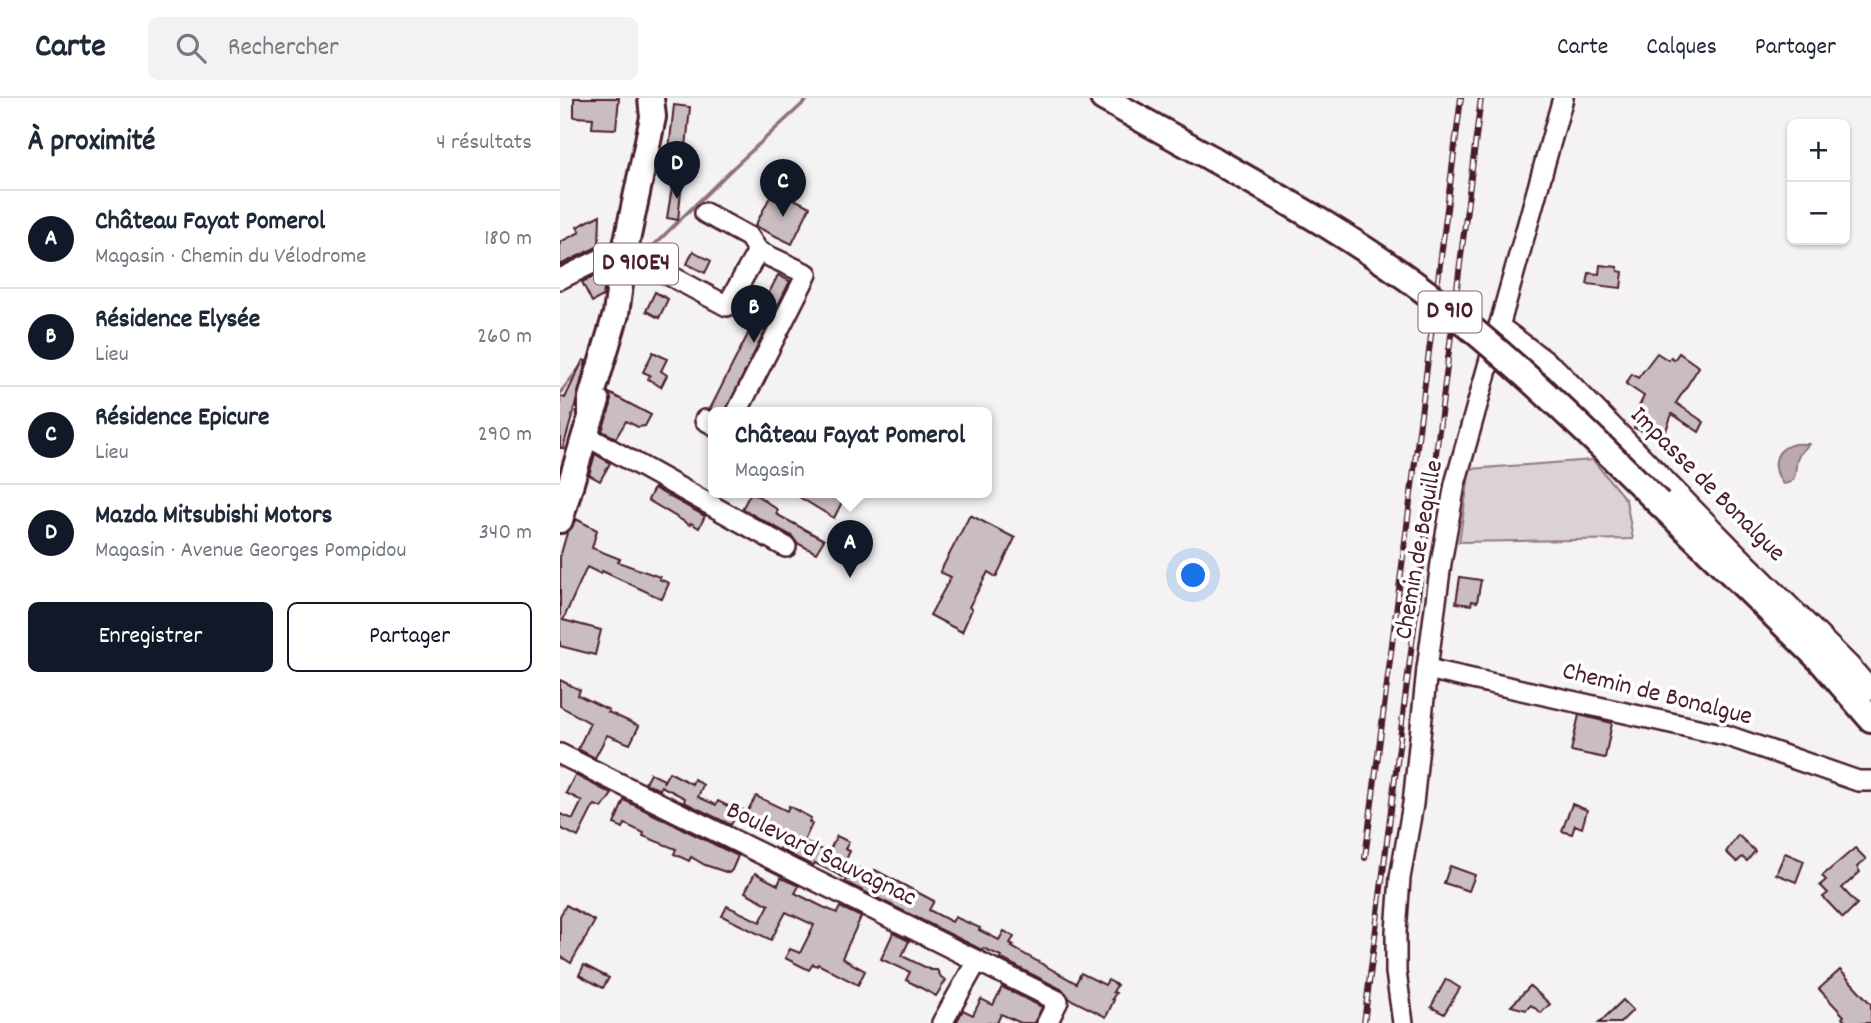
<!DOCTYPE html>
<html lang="fr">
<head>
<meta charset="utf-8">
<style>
  body { margin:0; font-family:Dekko,sans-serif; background:#f2f2f3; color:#1f2937 }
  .controls { position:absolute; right:21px; top:21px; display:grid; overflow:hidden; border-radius:10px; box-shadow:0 2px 5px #0004 }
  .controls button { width:63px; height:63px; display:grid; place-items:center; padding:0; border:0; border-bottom:2px solid #e0e1e3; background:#fff; color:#1f2937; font:35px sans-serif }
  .you { position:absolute; left:634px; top:478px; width:24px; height:24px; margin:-18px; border:5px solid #fff; border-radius:50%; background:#1a73e8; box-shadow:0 0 0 10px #1a73e833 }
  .badge { display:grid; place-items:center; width:46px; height:46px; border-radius:50%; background:#111827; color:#fff; font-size:23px; font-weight:700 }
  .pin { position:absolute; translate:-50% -58px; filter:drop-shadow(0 2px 4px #0008) }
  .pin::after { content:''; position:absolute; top:37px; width:24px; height:21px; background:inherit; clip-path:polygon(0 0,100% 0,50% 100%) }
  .popup { position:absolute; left:148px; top:309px; width:284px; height:91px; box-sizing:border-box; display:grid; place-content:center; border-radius:10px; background:#fff; filter:drop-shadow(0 2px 5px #0005); font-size:23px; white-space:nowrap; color:#747a83 }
  .popup b { font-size:26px; color:#1f2937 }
  .popup::after { content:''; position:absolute; left:50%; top:100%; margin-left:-14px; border:14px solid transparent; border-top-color:#fff }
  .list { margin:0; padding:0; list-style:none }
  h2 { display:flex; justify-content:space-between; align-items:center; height:91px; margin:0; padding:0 28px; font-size:30px }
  h2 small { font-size:23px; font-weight:400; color:#747a83 }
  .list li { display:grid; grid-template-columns:46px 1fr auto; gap:21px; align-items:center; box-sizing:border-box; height:98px; padding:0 28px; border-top:2px solid #e0e1e3 }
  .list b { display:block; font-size:26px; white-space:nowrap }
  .list p { margin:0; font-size:23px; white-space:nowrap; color:#747a83 }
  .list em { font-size:23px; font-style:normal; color:#747a83 }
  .actions { display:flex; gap:14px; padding:21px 28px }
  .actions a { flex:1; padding:16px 0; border:2px solid #111827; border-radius:10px; text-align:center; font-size:24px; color:#111827 }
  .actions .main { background:#111827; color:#fff }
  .icon { flex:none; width:38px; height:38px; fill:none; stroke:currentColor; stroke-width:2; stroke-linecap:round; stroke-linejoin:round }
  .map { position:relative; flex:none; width:1311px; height:925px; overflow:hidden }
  header { display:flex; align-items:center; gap:42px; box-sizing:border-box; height:98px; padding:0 35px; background:#fff; border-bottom:2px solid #e0e1e3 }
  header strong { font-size:33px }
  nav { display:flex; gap:38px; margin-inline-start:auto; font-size:24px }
  .search { width:490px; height:63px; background:#f2f2f3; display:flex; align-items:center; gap:18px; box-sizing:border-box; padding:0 24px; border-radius:10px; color:#747a83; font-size:26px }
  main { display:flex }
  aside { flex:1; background:#fff }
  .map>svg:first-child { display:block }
  .green { fill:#dbd2d5; stroke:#927880; stroke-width:2 }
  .water { fill:#baa9ae; stroke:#8d727a; stroke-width:2 }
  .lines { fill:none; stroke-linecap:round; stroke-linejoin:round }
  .stream { stroke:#8d727a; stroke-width:3.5 }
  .building { fill:#cabdc1; stroke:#4a1f2b; stroke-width:2 }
  .minor-casing { stroke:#4a1f2b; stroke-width:24 }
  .major-casing { stroke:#4a1f2b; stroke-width:30 }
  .minor { stroke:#fff; stroke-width:19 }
  .major { stroke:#fff; stroke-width:24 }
  .rail-casing { stroke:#4a1f2b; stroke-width:6 }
  .rail { stroke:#fff; stroke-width:3.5; stroke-dasharray:10; stroke-linecap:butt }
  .major-bridge-casing { stroke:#4a1f2b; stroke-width:30; stroke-linecap:butt }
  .major-bridge { stroke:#fff; stroke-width:24 }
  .labels { text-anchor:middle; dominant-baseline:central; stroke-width:7; stroke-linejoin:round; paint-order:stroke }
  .shield { fill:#fff; stroke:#80626b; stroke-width:2 }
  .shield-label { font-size:24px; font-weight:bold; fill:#4a1f2b }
  .street-label { font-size:26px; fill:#4a1f2b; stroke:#fff }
</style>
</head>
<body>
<header>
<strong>Carte</strong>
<div class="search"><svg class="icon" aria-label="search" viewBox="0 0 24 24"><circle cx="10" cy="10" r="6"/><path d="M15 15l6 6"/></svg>Rechercher</div>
<nav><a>Carte</a><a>Calques</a><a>Partager</a></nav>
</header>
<main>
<aside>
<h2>À proximité<small>4 résultats</small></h2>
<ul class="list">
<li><span class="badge">A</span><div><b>Château Fayat Pomerol</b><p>Magasin · Chemin du Vélodrome</p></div><em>180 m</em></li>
<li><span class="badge">B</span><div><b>Résidence Elysée</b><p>Lieu</p></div><em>260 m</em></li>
<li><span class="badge">C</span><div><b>Résidence Epicure</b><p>Lieu</p></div><em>290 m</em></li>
<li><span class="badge">D</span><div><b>Mazda Mitsubishi Motors</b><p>Magasin · Avenue Georges Pompidou</p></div><em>340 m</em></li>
</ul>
<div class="actions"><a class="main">Enregistrer</a><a>Partager</a></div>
</aside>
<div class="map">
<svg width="1311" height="925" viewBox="0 0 1311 925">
  <rect width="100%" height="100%" fill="#f4f2f2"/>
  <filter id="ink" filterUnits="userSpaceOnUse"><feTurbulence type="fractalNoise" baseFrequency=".0143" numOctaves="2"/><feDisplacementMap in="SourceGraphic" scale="14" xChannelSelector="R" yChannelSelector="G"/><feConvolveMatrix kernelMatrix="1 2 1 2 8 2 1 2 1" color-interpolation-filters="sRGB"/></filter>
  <g filter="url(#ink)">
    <polygon class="green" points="1033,362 1066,402 1073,441 899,444 910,371"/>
    <path class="water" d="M1249,346C1246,350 1240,355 1238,359C1233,371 1240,384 1223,386C1213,372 1211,354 1231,347C1236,345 1244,346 1249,346Z"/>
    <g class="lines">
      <g class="stream">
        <polyline points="87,154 173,70 249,0"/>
        <polyline points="0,295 22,267"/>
      </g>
    </g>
    <g class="building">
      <polygon points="14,0 59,0 56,31 32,30 33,20 14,19"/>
      <polygon points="114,7 130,9 123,80 106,78"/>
      <polygon points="113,83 122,84 118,122 107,120"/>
      <polygon points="214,91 250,109 232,146 195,128"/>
      <polygon points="40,117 39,148 0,167 0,144 20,134 17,129"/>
      <polygon points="133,153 151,163 145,175 127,166"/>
      <polygon points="1040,167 1057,169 1058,173 1063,174 1061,190 1027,186 1029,175 1039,176"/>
      <polygon points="40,175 45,185 43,198 32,204 22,184"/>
      <polygon points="218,177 230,183 165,314 155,314 150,311"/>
      <polygon points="95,194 108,201 99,220 86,213"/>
      <polygon points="93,254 107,261 101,273 107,277 101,289 88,281 90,277 83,274"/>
      <polygon points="1097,255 1108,262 1111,259 1114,262 1119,255 1139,269 1116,305 1144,324 1139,334 1112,316 1103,341 1074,330 1078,319 1075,317 1084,298 1066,286 1072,276 1078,280"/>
      <polygon points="23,262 26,263 15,308 3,350 0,350 0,298 5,300"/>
      <polygon points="49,295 91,317 85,328 78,329 66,323 56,340 42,333 51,307"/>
      <polygon points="35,356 50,365 40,383 29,377"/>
      <polygon points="94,390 145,418 139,430 131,425 130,427 88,402"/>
      <polygon points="231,394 287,394 274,420"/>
      <polygon points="190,396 198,398 218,412 216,416 264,442 256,455 237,445 232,438 182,411"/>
      <polygon points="410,417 455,440 436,479 428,474 409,509 412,511 402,534 370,517 391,479 380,474"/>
      <polygon points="16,421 37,432 32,450 60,461 58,464 100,479 99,481 109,485 102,501 42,473 41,476 27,469 3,522 41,532 35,557 0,548 0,459 7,435"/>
      <polygon points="900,479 921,482 917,504 912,503 911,507 896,505"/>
      <polygon points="0,582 20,592 18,597 49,612 48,614 79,628 70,646 47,637 35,660 18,651 30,625 0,608"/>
      <polygon points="1019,617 1052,625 1045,660 1011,653"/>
      <polygon points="109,674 132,686 134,681 143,687 138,699 156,707 158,703 174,711 175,708 187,714 196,698 227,713 229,708 251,720 249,724 252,726 244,743 268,755 277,738 289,744 285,751 290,753 285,764 313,777 315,772 374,803 369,812 392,824 395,819 420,830 419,832 439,842 444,833 454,839 450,845 454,847 452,849 516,885 521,875 545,887 548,882 557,887 553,894 556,895 552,901 554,902 546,919 510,901 503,892 440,860 441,858 423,850 422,852 285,784 287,781 255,765 253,768 219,751 222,744 210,736 175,719 171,727 124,704 125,700 101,688 100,692 85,685 90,675 104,682 103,685"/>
      <polygon points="15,677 52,696 42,710 35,707 33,709 18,739 0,730 0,716 13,721 22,703 6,695"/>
      <polygon points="64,702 178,758 172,772 169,775 145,767 131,759 129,763 114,756 116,751 83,738 84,735 65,726 63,730 54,726"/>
      <polygon points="1012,706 1027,712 1022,730 1015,727 1012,736 1002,733"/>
      <polygon points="1178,737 1195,753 1187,763 1182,759 1177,764 1166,754"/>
      <polygon points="1295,750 1306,761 1297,769 1300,774 1282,790 1297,806 1283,820 1263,799 1268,795 1260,787 1266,782 1262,778"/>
      <polygon points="1225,755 1244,763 1236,784 1216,776"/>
      <polygon points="890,768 915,777 909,793 884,785"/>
      <polygon points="195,775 218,787 221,780 239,788 235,795 263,809 277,815 280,809 301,819 282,860 305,873 298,887 258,866 257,868 253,866 249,872 225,860 230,851 240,855 254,827 226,814 211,842 162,818 167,808 200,824 209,807 185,794"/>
      <polygon points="6,807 35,823 11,865 0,858 0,818"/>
      <polygon points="333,835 349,843 342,858 371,872 377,872 381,879 386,882 376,898 346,882 350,874 321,861"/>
      <polygon points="24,867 49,880 43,890 19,877"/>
      <polygon points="1280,872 1311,906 1311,925 1287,925 1282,920 1284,918 1259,891"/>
      <polygon points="886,881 900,890 884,916 871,909"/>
      <polygon points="970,888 990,906 981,915 971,907 966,912 951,908"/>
      <polygon points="442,889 482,909 475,925 461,925 441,916 437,925 396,925 403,912 413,917 421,901 433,907"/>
      <polygon points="1063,902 1073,912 1060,925 1039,925"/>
    </g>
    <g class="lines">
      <defs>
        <g id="minor">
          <polyline points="77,160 167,208 198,153 189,139 145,115"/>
          <polyline points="0,181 45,159 64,157"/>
          <polyline points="939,228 996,271 1179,458 1289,567 1311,592"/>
          <polyline points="177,314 247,176 198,153"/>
          <polyline points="145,322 154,327"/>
          <polyline points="25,337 226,449"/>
          <polyline points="867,571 1165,637 1298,683 1311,683"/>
          <polyline points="0,656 498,903 487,925"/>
          <polyline points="382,925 417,863"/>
          <polyline points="843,925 836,874 836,834 840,780 853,706 867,571 881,465 895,386 1003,0"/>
        </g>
        <g id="major">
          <polyline points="543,0 651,60"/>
          <polyline points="31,317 31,300 56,216 64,157 93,19 91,0"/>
          <polyline points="1099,405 1260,562 1311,621"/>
          <polyline points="0,422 25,337 37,303"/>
        </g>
      </defs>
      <use href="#minor" class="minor-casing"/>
      <use href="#major" class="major-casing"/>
      <use href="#minor" class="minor"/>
      <use href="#major" class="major"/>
      <defs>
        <g id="rail">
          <polyline points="805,760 901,0"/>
          <polyline points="804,925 921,0"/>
        </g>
      </defs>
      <use href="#rail" class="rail-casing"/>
      <use href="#rail" class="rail"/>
      <defs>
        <path id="major-bridge" d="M651,60C725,102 800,144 867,195C950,259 1025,332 1099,405"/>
      </defs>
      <use href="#major-bridge" class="major-bridge-casing"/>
      <use href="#major-bridge" class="major-bridge"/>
    </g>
  </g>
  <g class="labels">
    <g class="shield">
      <rect x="34" y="145.5" width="84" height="41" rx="5"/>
      <rect x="858.5" y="193.5" width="63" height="41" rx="5"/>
    </g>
    <g class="shield-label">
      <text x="76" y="166">D 910E4</text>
      <text x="890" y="214">D 910</text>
    </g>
    <g class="street-label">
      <text transform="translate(1147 387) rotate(45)">Impasse de Bonalgue</text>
      <text transform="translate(860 452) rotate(-80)">Chemin de Bequille</text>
      <text transform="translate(1097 597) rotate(14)">Chemin de Bonalgue</text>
      <text transform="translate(261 757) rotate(26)">Boulevard Sauvagnac</text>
    </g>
  </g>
</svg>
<div class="controls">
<button>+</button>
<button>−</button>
</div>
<div class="you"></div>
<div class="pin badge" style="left:290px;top:480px">A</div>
<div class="popup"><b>Château Fayat Pomerol</b>Magasin</div>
<div class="pin badge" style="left:194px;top:245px">B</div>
<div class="pin badge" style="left:223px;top:119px">C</div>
<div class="pin badge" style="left:117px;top:101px">D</div>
</div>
</main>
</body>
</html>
